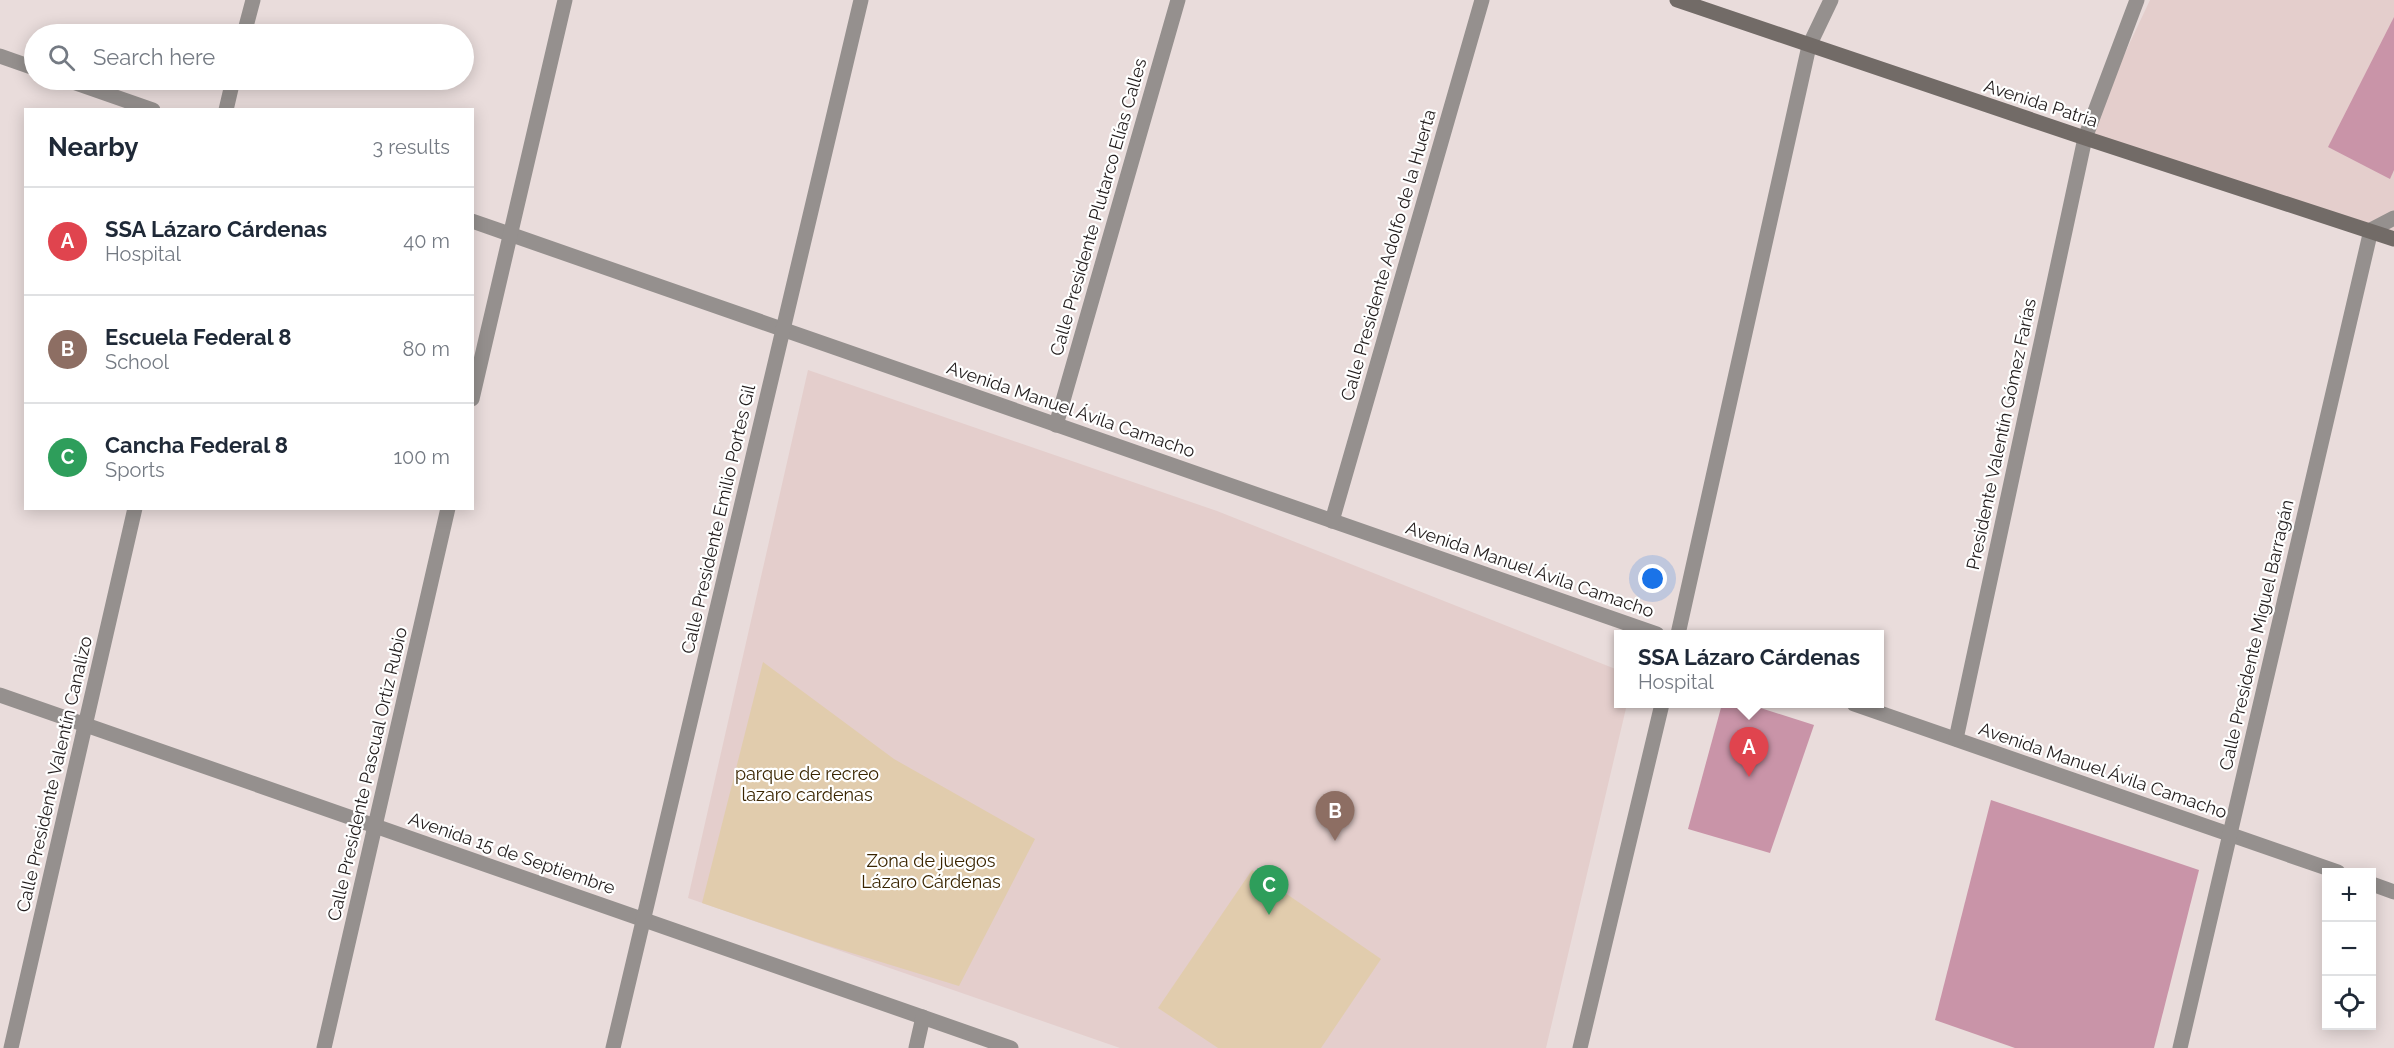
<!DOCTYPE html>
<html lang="en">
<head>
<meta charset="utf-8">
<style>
  body { margin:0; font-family:Raleway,sans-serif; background:#f2f2f3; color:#1f2937 }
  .controls { position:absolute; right:18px; bottom:18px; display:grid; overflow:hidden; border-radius:0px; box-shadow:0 3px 15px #0003 }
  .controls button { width:54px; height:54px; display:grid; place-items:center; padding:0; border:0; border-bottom:2px solid #e0e1e3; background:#fff; color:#1f2937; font:30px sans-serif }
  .you { position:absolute; left:1653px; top:579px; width:21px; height:21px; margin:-15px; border:4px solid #fff; border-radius:50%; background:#1a73e8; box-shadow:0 0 0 9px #1a73e833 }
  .badge { display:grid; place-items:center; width:39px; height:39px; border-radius:50%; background:#3175ab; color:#fff; font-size:20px; font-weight:700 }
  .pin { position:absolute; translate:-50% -50px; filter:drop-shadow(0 2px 3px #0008) }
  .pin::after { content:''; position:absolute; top:32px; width:21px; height:18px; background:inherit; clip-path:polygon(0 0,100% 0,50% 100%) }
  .popup { position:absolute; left:1614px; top:630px; width:270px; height:78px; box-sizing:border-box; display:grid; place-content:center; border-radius:0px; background:#fff; filter:drop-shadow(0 2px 4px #0005); font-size:20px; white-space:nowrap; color:#747a83 }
  .popup b { font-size:22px; color:#1f2937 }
  .popup::after { content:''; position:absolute; left:50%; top:100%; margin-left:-12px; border:12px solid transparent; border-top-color:#fff }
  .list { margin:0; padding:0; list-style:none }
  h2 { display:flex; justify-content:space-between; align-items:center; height:78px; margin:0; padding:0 24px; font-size:26px }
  h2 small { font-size:20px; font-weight:400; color:#747a83 }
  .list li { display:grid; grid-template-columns:39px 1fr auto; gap:18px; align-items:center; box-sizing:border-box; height:108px; padding:0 24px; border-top:2px solid #e0e1e3 }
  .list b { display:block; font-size:22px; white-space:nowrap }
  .list p { margin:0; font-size:20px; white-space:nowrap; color:#747a83 }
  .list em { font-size:20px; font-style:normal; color:#747a83 }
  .icon { flex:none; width:33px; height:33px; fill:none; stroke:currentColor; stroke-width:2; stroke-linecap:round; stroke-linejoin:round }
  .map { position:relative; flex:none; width:2394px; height:1048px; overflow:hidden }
  .search { position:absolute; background:#fff; box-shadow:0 3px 15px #0003; left:24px; top:24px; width:450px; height:66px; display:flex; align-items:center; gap:15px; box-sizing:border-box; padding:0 21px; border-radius:33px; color:#747a83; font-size:22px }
  .panel { position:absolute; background:#fff; box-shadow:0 3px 15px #0003; left:24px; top:108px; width:450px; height:402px; border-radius:0px }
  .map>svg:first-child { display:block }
  .built { fill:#e4cecc }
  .green { fill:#e1ccad }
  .building { fill:#c994a8 }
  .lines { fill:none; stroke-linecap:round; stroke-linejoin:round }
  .service { stroke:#95908e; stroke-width:15 }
  .minor { stroke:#95908e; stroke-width:15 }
  .secondary { stroke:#726b67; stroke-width:15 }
  .labels { text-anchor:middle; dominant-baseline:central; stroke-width:4.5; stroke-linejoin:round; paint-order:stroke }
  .street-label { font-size:18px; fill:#221d1d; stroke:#fff }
  .park-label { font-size:18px; fill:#3a2501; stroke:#fff }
</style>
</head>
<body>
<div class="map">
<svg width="2394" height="1048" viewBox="0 0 2394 1048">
  <rect width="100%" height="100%" fill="#e9dcdb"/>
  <g class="built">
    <polygon points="2150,0 2394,0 2394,242 2085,138"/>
    <polygon points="808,370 1217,511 1618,670 1618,704 1627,704 1546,1048 1120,1048 688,898"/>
  </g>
  <g class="green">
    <polygon points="763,662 894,759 1035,839 959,986 816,942 702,903"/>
    <polygon points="1252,870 1381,959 1321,1048 1218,1048 1158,1008"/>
  </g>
  <g class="building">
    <polygon points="2394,17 2394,170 2390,179 2328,147"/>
    <polygon points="1722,704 1748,704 1814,725 1770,853 1688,829"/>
    <polygon points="1991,800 2199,870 2154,1048 2015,1048 1935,1020"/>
  </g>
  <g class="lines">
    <polyline class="service" points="2371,230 2394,218"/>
    <g class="minor">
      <polyline points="244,34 253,0"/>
      <polyline points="0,56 34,68"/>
      <polyline points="67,80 153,110"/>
      <polyline points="226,110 233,80"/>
      <polyline points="472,221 1657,634"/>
      <polyline points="472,399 565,0"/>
      <polyline points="1056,425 1178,0"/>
      <polyline points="1332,521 1482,0"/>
      <polyline points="1678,634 1809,46 1831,0"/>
      <polyline points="0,695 1011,1048"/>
      <polyline points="1854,704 2338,872"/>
      <polyline points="1956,739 2085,138 2137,0"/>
      <polyline points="2372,884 2394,892"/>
      <polyline points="11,1048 135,508"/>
      <polyline points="324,1048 448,508"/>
      <polyline points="613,1048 861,0"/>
      <polyline points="916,1048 923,1017"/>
      <polyline points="1580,1048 1662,704"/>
      <polyline points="2180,1048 2371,230"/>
    </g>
    <polyline class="secondary" points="1677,0 2085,138 2394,239"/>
  </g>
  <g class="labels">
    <g class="street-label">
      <text transform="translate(2041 103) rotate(18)">Avenida Patria</text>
      <text transform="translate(1098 207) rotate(-74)">Calle Presidente Plutarco Elías Calles</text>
      <text transform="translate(1388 255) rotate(-74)">Calle Presidente Adolfo de la Huerta</text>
      <text transform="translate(1071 409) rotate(19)">Avenida Manuel Ávila Camacho</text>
      <text transform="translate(2001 434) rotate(-78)">Presidente Valentín Gómez Farías</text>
      <text transform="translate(718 519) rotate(-77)">Calle Presidente Emilio Portes Gil</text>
      <text transform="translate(1530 569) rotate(19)">Avenida Manuel Ávila Camacho</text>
      <text transform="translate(2256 635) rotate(-77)">Calle Presidente Miguel Barragán</text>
      <text transform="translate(2103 770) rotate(19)">Avenida Manuel Ávila Camacho</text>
      <text transform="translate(54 774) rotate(-77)">Calle Presidente Valentín Canalizo</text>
      <text transform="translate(367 774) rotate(-77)">Calle Presidente Pascual Ortiz Rubio</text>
      <text transform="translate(512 853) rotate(19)">Avenida 15 de Septiembre</text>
    </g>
    <g class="park-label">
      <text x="807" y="773">parque de recreo<tspan x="807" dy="21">lazaro cardenas</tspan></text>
      <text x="931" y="860">Zona de juegos<tspan x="931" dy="21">Lázaro Cárdenas</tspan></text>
    </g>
  </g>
</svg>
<div class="controls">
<button>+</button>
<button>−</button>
<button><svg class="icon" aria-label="locate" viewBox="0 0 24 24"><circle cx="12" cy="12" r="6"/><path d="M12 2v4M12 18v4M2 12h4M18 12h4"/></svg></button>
</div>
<div class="you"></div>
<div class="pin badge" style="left:1749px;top:777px;background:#e0444e">A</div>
<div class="popup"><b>SSA Lázaro Cárdenas</b>Hospital</div>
<div class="pin badge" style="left:1335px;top:841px;background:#8d6e63">B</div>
<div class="pin badge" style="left:1269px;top:915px;background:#2e9e5b">C</div>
<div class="search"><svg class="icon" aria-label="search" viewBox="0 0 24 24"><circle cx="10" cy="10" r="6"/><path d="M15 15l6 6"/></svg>Search here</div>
<section class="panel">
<h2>Nearby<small>3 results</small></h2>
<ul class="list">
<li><span class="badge" style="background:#e0444e">A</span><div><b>SSA Lázaro Cárdenas</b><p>Hospital</p></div><em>40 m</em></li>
<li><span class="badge" style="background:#8d6e63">B</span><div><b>Escuela Federal 8</b><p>School</p></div><em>80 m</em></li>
<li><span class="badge" style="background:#2e9e5b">C</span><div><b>Cancha Federal 8</b><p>Sports</p></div><em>100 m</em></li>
</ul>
</section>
</div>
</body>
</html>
